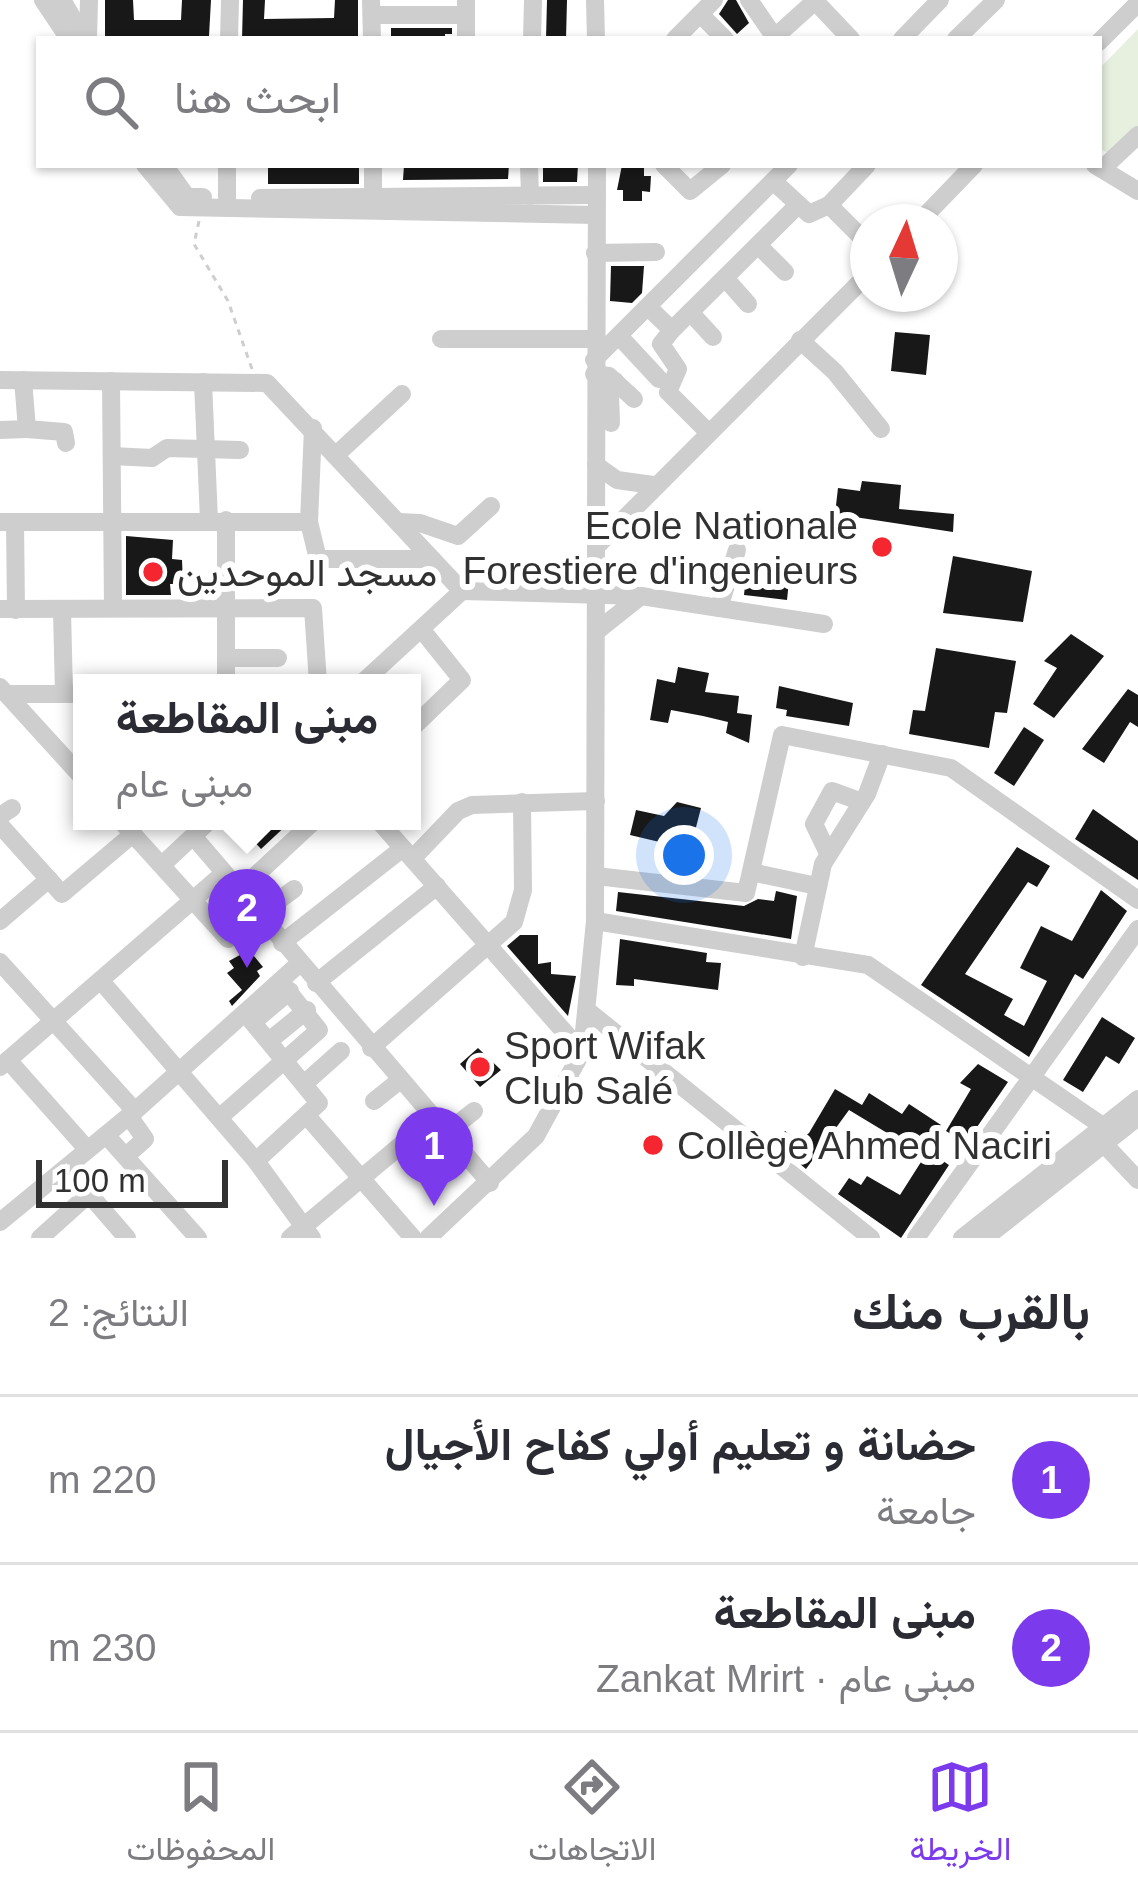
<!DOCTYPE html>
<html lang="ar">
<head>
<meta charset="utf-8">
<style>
  body { margin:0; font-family:Helvetica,Vazirmatn,sans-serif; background:#f2f2f3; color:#2b2b33; direction:rtl }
  .compass { position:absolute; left:850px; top:204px; width:108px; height:108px; border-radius:50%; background:#fff; box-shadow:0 3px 9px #0004; rotate:4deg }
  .scale { position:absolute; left:36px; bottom:30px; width:192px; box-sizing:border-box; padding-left:12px; border:6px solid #313131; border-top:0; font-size:33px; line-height:42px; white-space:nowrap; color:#313131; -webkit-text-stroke:9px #fff; paint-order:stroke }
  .you { position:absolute; left:684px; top:855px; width:42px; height:42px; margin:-30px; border:9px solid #fff; border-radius:50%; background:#1a73e8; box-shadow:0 0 0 18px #1a73e833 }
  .badge { display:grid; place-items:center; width:78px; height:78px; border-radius:50%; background:#7c3aed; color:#fff; font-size:39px; font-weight:700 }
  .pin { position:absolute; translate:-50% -99px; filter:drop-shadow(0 3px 6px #0008) }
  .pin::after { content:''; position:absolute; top:63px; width:42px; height:36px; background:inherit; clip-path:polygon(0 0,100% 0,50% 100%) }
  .popup { position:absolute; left:73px; top:674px; width:348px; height:156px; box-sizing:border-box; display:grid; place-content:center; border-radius:0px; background:#fff; filter:drop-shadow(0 3px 9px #0005); font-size:39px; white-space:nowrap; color:#7c7c81 }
  .popup b { font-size:45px; color:#2b2b33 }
  .popup::after { content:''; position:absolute; left:50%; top:100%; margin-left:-24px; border:24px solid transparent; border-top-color:#fff }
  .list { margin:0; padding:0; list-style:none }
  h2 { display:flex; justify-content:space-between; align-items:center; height:156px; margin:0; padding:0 48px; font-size:51px }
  h2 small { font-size:39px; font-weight:400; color:#7c7c81 }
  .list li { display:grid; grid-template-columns:78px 1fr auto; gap:36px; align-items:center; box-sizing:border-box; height:168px; padding:0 48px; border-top:3px solid #e1e1e2 }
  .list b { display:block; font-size:45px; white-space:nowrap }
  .list p { margin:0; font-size:39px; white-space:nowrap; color:#7c7c81 }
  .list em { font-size:39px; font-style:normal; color:#7c7c81 }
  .icon { flex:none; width:66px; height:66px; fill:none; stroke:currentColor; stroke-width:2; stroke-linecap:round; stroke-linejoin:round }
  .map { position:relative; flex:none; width:1138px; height:1238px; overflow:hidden; direction:ltr }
  .search { position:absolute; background:#fff; box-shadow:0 3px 9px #0004; left:36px; right:36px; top:36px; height:132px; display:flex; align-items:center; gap:30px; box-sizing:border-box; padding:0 42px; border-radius:0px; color:#7c7c81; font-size:45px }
  .sheet { height:492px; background:#fff }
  nav { display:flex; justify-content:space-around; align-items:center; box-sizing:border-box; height:168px; border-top:3px solid #e1e1e2; background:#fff; font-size:33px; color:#7c7c81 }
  nav a { display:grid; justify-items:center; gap:6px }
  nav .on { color:#7c3aed }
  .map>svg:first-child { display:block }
  .green { fill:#e7efdf }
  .building { fill:#181818 }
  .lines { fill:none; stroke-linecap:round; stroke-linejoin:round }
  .path { stroke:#cecece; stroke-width:3; stroke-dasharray:6 6; stroke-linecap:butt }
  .minor { stroke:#cecece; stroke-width:18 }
  .poi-dot { fill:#f5262f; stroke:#fff; stroke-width:4.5 }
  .labels { text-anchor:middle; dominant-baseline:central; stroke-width:12; stroke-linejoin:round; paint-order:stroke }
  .poi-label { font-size:39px; fill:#313131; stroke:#fff; text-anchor:start }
</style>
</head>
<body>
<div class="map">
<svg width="1138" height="1238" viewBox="0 0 1138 1238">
  <rect width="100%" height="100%" fill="#fff"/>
  <polygon class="green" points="1138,29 1138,127 1111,155 1099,148 1099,69"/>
  <g class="building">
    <polygon points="105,0 133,0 134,20 181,20 182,0 211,0 209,36 105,37"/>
    <polygon points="243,0 265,0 264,19 334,18 335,0 358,0 358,39 242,39"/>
    <polygon points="547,0 567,0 566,39 546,39"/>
    <polygon points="728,0 736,0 749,23 737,34 719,14"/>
    <polygon points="391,28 452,28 452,34 445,34 445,39 391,39"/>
    <rect x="268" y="165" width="91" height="19"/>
    <polygon points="404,165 509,165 508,179 403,180"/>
    <polygon points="543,165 578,165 577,182 543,182"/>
    <polygon points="622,165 644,165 644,176 651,176 650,192 642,191 642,201 623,201 623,190 617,190"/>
    <polygon points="611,266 644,266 642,293 632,303 610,301"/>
    <polygon points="895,332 930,335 926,375 891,371"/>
    <polygon points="862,481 901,485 899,509 954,514 953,532 835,514 838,488 860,491"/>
    <polygon points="126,536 173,540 172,559 182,560 183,584 170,584 171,595 126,595"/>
    <polygon points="953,556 1032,571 1023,622 943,613"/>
    <polygon points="746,576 789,581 787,600 744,595"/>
    <polygon points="1071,634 1104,656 1054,718 1033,704 1057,668 1044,661"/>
    <polygon points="936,648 1016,661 1007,713 995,712 989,748 909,734 913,710 925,711"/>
    <polygon points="678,667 709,673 705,692 739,696 737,713 752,715 749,743 726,733 728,722 703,716 671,710 668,723 650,720 657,679 675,683"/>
    <polygon points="779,686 853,703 849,726 786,716 787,710 776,708"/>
    <polygon points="1128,689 1138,695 1138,727 1130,722 1104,763 1082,749"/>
    <polygon points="1024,727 1044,740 1014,786 994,773"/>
    <polygon points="677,802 701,808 694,835 672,830 668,844 630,835 636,810 664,816"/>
    <polygon points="1093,809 1138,841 1138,880 1075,839"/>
    <polygon points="258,821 291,821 261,849 250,837 263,826"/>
    <polygon points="1017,847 1050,866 1037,887 1028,882 965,974 1013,999 1004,1015 1024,1026 1047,981 1020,968 1041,926 1072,941 1101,890 1127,911 1083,979 1075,974 1029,1057 921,985"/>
    <polygon points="776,891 797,896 791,939 616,911 618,892 744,906 758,899 774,901"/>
    <polygon points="520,935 538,935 538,964 551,962 551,974 576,976 568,1016 507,946"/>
    <polygon points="620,939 707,953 706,962 721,963 718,990 634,979 634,986 616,985"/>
    <polygon points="249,950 263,967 257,971 260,976 232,1006 229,1001 242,990 227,973 234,968 229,961"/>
    <polygon points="1102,1017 1135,1038 1119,1064 1106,1056 1083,1092 1063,1080"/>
    <polygon points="478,1048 501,1070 480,1087 460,1064"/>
    <polygon points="978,1064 1008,1082 966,1143 946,1131 971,1089 960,1083"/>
    <polygon points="835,1089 862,1105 869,1093 902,1114 909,1104 941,1125 922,1154 849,1110 806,1169 776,1144 785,1131 798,1141 809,1133"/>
    <polygon points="928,1151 949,1165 901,1238 838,1194 849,1178 861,1185 867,1176 900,1195"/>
  </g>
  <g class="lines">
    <polyline class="path" points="199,221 194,244 228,301 252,369"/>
    <g class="minor">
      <polyline points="43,0 69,39"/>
      <polyline points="62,0 85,39"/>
      <polyline points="371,0 372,39"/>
      <polyline points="466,0 466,39"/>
      <polyline points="595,0 596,39"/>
      <polyline points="749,0 776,39"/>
      <polyline points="814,0 851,39"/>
      <polyline points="700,14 725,39"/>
      <polyline points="372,15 466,15"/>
      <polyline points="775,37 815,1"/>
      <polyline points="88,39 89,0"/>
      <polyline points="229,39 230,0"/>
      <polyline points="532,39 533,0"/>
      <polyline points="675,39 714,0"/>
      <polyline points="902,39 940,0"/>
      <polyline points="956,39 996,0"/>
      <polyline points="1099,42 1138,3"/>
      <polyline points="145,165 180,207 596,215"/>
      <polyline points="164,165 187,197 203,197"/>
      <polyline points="373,165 373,208"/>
      <polyline points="529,165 530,196"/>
      <polyline points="664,165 690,191 722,165"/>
      <polyline points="1095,165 1138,191"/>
      <polyline points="1102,169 1138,135"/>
      <polyline points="773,181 809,214 829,205 868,244"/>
      <polyline points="227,198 227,165"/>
      <polyline points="260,198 597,195"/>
      <polyline points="829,205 867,165"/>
      <polyline points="919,222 974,165"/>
      <polyline points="758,245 785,272"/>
      <polyline points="595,253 656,252"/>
      <polyline points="725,278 748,304"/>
      <polyline points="648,307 672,330 798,205"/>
      <polyline points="690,312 713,337"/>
      <polyline points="672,330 661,344 678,369 668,392 707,431"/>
      <polyline points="619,336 659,379"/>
      <polyline points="441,339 593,339"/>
      <polyline points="800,340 835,372 881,429"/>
      <polyline points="594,360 789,165"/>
      <polyline points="594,374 609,376 634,399"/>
      <polyline points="0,380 267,383 462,591 641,596 824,624"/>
      <polyline points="111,381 113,608"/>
      <polyline points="203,382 209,520"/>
      <polyline points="611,423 610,394 615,381"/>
      <polyline points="27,429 64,432 66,443"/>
      <polyline points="0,430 27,429 23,380"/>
      <polyline points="337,454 402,394"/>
      <polyline points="112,456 152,458 167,448 240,450"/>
      <polyline points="596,465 617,480 653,485"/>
      <polyline points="0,522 309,522 318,559 427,559"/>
      <polyline points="15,522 16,610"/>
      <polyline points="309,522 313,428"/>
      <polyline points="398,522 420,523 458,536 491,506"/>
      <polyline points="598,545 868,274"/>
      <polyline points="719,608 737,550"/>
      <polyline points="0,609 313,608 318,683"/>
      <polyline points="62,610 64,694"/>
      <polyline points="597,631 641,596"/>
      <polyline points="226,658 278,658"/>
      <polyline points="226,683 226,520"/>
      <polyline points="362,683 462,591"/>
      <polyline points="0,687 82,777"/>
      <polyline points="7,694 82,694"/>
      <polyline points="412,728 462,680 422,630"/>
      <polyline points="0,816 12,808"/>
      <polyline points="121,821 228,939"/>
      <polyline points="379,821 582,1052"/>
      <polyline points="0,825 62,894 133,834"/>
      <polyline points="193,836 490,1183"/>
      <polyline points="828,853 814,824 832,791 862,802"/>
      <polyline points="413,858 458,811 472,805 596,801"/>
      <polyline points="162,865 209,821"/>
      <polyline points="751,872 817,886"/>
      <polyline points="596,876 746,893 782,735 951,768 1138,900"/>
      <polyline points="239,891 314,821"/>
      <polyline points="259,915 294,889"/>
      <polyline points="0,921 49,879"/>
      <polyline points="595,921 868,965 1104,1127"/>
      <polyline points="282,943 403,848"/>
      <polyline points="803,957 823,864 867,794 882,754"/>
      <polyline points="0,962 135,1111"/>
      <polyline points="101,981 256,1161 312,1238"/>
      <polyline points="316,983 437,886"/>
      <polyline points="588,1011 871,1238"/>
      <polyline points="245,1013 319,1103 256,1161"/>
      <polyline points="253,1022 290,991"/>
      <polyline points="269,1041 307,1010"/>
      <polyline points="371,1048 514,922 523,890 522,802"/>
      <polyline points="8,1060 87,1149"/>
      <polyline points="0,1067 224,873"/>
      <polyline points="305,1083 341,1051"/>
      <polyline points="374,1101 399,1081"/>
      <polyline points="307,1116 413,1238"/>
      <polyline points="220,1117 319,1030 280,981"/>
      <polyline points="445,1134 474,1111"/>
      <polyline points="106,1135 198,1238"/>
      <polyline points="1104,1144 1138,1180"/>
      <polyline points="126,1156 145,1139 129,1116"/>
      <polyline points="0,1222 135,1111 300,963"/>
      <polyline points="40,1238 89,1194 127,1238"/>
      <polyline points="290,1238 432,1119"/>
      <polyline points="428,1238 536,1136 582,1052 595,921 597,165"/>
      <polyline points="916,1238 1138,929"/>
      <polyline points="962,1238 1138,1099"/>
      <polyline points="985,1238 1138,1117"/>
    </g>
  </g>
  <g class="poi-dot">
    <circle cx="882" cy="547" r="12"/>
    <circle cx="153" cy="572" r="12"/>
    <circle cx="480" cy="1067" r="12"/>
    <circle cx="653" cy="1145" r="12"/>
  </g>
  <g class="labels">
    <g class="poi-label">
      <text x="858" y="525" text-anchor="end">Ecole Nationale<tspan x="858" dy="45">Forestiere d'ingenieurs</tspan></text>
      <text x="177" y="572">مسجد الموحدين</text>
      <text x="504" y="1045">Sport Wifak<tspan x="504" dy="45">Club Salé</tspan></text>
      <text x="677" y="1145">Collège Ahmed Naciri</text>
    </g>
  </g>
</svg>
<svg class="compass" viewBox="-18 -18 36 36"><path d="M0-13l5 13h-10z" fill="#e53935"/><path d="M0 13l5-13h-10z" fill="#7c7c81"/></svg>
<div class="scale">100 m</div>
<div class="you"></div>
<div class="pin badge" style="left:434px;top:1206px">1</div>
<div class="pin badge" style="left:247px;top:968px">2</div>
<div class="popup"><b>مبنى المقاطعة</b>مبنى عام</div>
<div class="search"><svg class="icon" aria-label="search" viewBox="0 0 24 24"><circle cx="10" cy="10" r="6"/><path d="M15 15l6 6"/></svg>ابحث هنا</div>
</div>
<section class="sheet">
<h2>بالقرب منك<small>النتائج: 2</small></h2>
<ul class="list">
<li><span class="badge">1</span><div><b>حضانة و تعليم أولي كفاح الأجيال</b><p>جامعة</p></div><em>220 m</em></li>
<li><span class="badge">2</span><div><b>مبنى المقاطعة</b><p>مبنى عام · Zankat Mrirt</p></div><em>230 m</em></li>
</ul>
</section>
<nav>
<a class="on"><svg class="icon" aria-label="map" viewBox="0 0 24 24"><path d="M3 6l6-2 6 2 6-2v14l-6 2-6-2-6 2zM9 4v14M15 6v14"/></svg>الخريطة</a>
<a><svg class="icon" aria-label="directions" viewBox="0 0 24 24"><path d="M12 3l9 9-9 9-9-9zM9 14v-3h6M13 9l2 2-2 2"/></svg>الاتجاهات</a>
<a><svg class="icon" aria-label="saved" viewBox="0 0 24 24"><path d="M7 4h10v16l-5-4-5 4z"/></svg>المحفوظات</a>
</nav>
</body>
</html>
